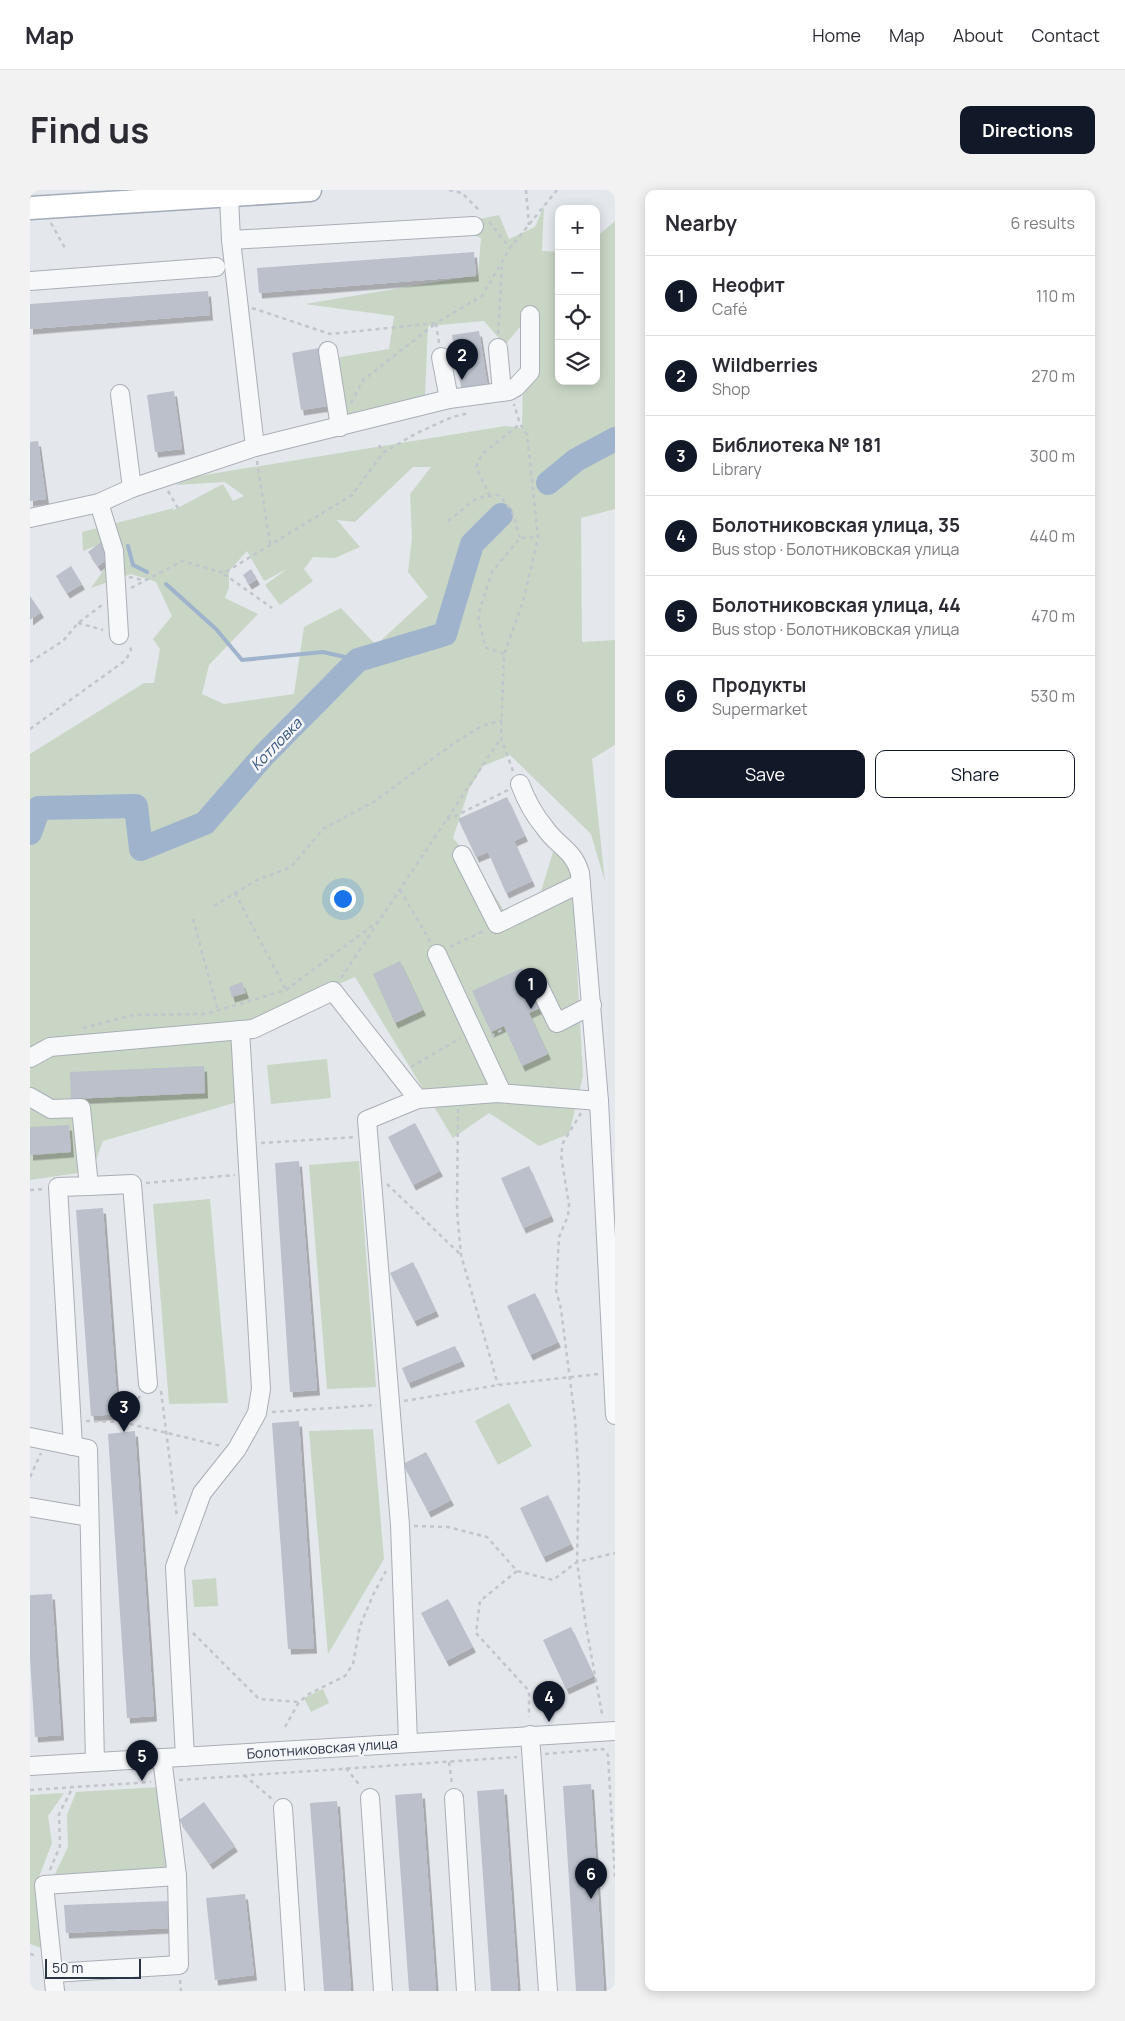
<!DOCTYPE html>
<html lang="en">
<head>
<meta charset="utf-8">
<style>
  body { margin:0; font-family:Manrope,sans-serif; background:#f2f2f3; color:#2b2b33 }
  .controls { position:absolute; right:15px; top:15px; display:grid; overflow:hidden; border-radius:10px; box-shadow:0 2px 12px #0003 }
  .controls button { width:45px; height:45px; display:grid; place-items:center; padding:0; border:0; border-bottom:1px solid #e1e1e2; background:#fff; color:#2b2b33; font:25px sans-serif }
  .scale { position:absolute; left:15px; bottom:12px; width:96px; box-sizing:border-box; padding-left:5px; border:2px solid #2b3445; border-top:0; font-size:14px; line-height:18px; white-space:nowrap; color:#2b3445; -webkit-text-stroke:4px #f4f6f9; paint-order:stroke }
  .you { position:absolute; left:312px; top:708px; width:18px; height:18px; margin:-12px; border:4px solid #fff; border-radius:50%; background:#1a73e8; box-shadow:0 0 0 8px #1a73e833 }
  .badge { display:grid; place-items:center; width:32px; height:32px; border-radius:50%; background:#111827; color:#fff; font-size:16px; font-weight:700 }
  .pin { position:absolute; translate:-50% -41px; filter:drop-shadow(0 1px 2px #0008) }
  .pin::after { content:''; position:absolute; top:26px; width:18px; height:15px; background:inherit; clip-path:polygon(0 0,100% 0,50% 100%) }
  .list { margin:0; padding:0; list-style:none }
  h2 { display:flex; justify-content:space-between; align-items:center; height:65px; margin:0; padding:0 20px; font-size:21px }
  h2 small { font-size:16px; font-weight:400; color:#7c7c81 }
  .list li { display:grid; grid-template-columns:32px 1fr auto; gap:15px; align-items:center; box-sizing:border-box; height:80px; padding:0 20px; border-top:1px solid #e1e1e2 }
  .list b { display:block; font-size:19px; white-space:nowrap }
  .list p { margin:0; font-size:16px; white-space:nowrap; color:#7c7c81 }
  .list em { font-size:16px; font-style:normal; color:#7c7c81 }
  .actions { display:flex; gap:10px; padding:15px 20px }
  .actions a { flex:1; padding:11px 0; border:1px solid #111827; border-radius:10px; text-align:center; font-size:18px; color:#111827 }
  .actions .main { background:#111827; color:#fff }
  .icon { flex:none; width:28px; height:28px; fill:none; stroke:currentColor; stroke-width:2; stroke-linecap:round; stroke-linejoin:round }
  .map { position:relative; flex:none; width:585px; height:1801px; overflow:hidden; border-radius:10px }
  header { display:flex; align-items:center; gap:30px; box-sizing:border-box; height:70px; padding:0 25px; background:#fff; border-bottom:1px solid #e1e1e2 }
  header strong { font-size:24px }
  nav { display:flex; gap:28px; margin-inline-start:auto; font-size:18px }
  .intro { display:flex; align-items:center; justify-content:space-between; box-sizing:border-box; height:120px; padding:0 30px }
  h1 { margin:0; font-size:35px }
  .button { padding:12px 22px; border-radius:10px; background:#111827; color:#fff; font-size:18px; font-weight:700 }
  main { display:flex; gap:30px; padding:0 30px }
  aside { flex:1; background:#fff; border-radius:10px; box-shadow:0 2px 12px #0003 }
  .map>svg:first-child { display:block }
  .green { fill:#c9d6c5; fill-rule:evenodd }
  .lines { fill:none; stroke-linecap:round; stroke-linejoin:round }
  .stream { stroke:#9fb4cc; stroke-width:4 }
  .river { stroke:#9fb4cc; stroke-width:24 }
  .building { fill:#bbc0ca; filter:url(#shadow) }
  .minor-casing { stroke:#a9aeb7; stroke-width:20 }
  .major-casing { stroke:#a3abb8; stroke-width:25 }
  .path { stroke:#c2c5cb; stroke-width:2.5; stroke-dasharray:4 4; stroke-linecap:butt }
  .minor { stroke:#f7f8fa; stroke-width:18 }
  .major { stroke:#fff; stroke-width:22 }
  .labels { text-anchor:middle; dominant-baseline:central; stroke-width:5; stroke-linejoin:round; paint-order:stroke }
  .street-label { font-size:14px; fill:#2b3445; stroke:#f4f6f9 }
  .water-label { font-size:15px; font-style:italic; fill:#34527a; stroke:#f4f6f9 }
</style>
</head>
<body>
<header>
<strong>Map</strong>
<nav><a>Home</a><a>Map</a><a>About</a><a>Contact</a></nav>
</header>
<div class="intro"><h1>Find us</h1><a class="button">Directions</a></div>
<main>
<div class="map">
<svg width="585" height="1801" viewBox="0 0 585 1801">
  <defs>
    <filter id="shadow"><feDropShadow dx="3" dy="5.5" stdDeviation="0" flood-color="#0004"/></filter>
  </defs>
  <rect width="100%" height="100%" fill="#e4e7ec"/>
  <g class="green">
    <path d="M514,16L512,61L529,62V191H566V40L570,44L585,31V319L551,328L552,452L585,450V555L562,569L575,692L561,644L480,565L453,576L439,599L423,648L447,676L479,729L509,708L523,662L541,668L553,886L539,944L509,956L459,923L423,948L325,787L219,833L218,909L73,951L62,981L0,990V564L114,493H124L130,459L123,449L142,426L126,392L101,384L61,398L89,358L75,352L53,361L52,342L144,318L142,321L193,294L203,311L214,306L195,292L145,295L162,287L475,236L492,238L494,132L475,155L454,131L398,136L395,205L306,245L305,168L359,159L364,126L275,114L448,85L451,48L420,35L469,25L479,49L505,37ZM383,277H401L380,304L382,348L378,382L398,407L346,455L311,418L274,437L264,504L194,514L172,504L179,475L228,424L195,408L199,397V381L217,361L234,391L257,379L235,395L250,415L283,391L274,379L283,367L305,368L330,357L307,330L325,332Z"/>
    <polygon points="297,869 301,908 241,914 237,875"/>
    <polygon points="329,971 346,1197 297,1199 279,975"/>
    <polygon points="180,1009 198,1213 139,1214 123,1014"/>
    <polygon points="479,1213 502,1256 468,1275 445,1231"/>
    <polygon points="343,1239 354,1369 298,1464 279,1241"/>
    <polygon points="186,1388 188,1416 164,1417 162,1390"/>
    <polygon points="293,1499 299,1513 281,1522 274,1508"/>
    <polygon points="129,1597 140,1679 25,1684 38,1657 37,1625 46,1602"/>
    <polygon points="34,1603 18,1626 22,1653 6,1695 14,1759 0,1754 0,1605"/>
  </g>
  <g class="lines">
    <g class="stream">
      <polyline points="98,356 103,375 117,382"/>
      <polyline points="136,394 186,439 212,470 293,462 328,470"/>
    </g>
    <g class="river">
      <polyline points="518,293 546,270 585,249"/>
      <polyline points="0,643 9,618 106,616 111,659 175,633 234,565 328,470 415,444 442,354 471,325"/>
    </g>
  </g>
  <g class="building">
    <polygon points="444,62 446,86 229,103 227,78"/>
    <polygon points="178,101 180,125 0,139 0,114"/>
    <polygon points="449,141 458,198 432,203 422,145"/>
    <polygon points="289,158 298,216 271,220 262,163"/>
    <polygon points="144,201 152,259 125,262 117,205"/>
    <polygon points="8,251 16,309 0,311 0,252"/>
    <polygon points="71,352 81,366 68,376 58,362"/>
    <polygon points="41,376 52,394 37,403 26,386"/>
    <polygon points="221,379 227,389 219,394 213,385"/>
    <polygon points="0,406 11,422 0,430"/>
    <polygon points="477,607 495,646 484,651 502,691 476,703 458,662 446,667 428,629"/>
    <polygon points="370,771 393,820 365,833 343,784"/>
    <polygon points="492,778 510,818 499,823 518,864 492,876 474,836 461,842 442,801"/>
    <polygon points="212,792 216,803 202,807 199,797"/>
    <polygon points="174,876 175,903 41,909 40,882"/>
    <polygon points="385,933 410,981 383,995 358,947"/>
    <polygon points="39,935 41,962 0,965 0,937"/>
    <polygon points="269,971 287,1200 260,1202 245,973"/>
    <polygon points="499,976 521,1026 493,1038 471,988"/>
    <polygon points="73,1018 88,1224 61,1226 46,1020"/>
    <polygon points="383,1072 406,1121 384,1131 360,1083"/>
    <polygon points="505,1103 528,1152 500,1165 477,1116"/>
    <polygon points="425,1156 432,1171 378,1193 372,1178"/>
    <polygon points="269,1231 284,1458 258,1459 242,1233"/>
    <polygon points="105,1241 124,1526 97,1528 78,1244"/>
    <polygon points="396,1262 421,1310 398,1322 373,1274"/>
    <polygon points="518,1305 541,1354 513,1367 490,1318"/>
    <polygon points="22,1404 31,1545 5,1547 0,1468 0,1405"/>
    <polygon points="418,1409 443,1457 416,1471 391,1423"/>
    <polygon points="541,1437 564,1486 536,1499 513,1450"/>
    <polygon points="561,1594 574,1801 546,1801 533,1596"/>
    <polygon points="474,1599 488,1801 461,1801 447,1601"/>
    <polygon points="392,1603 406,1801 379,1801 365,1605"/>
    <polygon points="307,1611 321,1801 294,1801 280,1613"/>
    <polygon points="174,1612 205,1656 180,1674 149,1630"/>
    <polygon points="215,1704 224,1785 185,1790 176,1708"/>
    <polygon points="139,1711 140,1738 36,1743 34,1715"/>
  </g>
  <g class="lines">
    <defs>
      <g id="minor">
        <polyline points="199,7 201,50 225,257"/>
        <polyline points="201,50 444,36"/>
        <polyline points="0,91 186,77"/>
        <polyline points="468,158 472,202"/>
        <polyline points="298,161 310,237"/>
        <polyline points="411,167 419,209"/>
        <polyline points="90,204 102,298"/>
        <polyline points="69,313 84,361 89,445"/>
        <polyline points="0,328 69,313 102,298 225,257 419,209 479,201 486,197 500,182 500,125"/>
        <path d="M490,594C496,610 504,625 515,638C528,657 543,659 550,683L569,911L585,1225"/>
        <polyline points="432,665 467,734 551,693"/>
        <polyline points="407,764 472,903"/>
        <polyline points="507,792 527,833 562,815"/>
        <polyline points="0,868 20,857 223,839 303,801 388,909 467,903 569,911"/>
        <polyline points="0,907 21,919 51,918 59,996 28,997 43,1256"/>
        <polyline points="59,996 102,994 118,1194"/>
        <polyline points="0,1247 58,1259 65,1572"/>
        <polyline points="0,1317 59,1327"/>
        <polyline points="500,1545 518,1801"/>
        <polyline points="378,1552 370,1335 337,930 388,909"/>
        <polyline points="155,1567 145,1377 172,1303 207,1259 227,1223 231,1199 210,840"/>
        <polyline points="0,1576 585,1541"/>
        <polyline points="340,1608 353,1801"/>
        <polyline points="424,1608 436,1801"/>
        <polyline points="253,1618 265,1801"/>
        <polyline points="23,1783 149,1775 147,1686 132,1568"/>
        <polyline points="25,1801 14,1695 147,1686"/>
      </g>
      <polyline id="major" points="0,18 280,0"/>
    </defs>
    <use href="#minor" class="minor-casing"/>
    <use href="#major" class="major-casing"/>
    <g class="path">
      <polyline points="419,0 432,3 451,22"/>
      <polyline points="496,0 499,35"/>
      <polyline points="459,32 480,58"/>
      <polyline points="21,33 36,60"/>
      <polyline points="222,118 300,144 406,133"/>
      <polyline points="468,144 472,77"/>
      <polyline points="409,153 406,133 452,106 480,58 527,0"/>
      <polyline points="321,213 333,190 405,134"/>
      <polyline points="349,255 353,263"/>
      <polyline points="227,271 240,354"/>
      <polyline points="138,301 148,318"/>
      <polyline points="460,306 446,277 452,264 490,234"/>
      <polyline points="418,331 447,308 469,305 482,321 490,348"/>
      <polyline points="194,384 242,418"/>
      <polyline points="99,387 113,390"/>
      <polyline points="101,398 152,371 194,383 322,305 353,263 385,244 422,227 439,223"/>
      <polyline points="48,433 73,440"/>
      <polyline points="474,464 455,457 448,425 462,382 490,348 508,347"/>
      <polyline points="0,472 33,451 48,433 72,415"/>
      <polyline points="0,539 96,470 101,460 100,455"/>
      <polyline points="483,581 471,548 474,464 493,412 508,347 497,244 490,234 484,214"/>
      <polyline points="417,630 478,600"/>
      <polyline points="370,700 401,753"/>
      <polyline points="205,703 256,800"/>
      <polyline points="184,716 227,690 261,677 293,639 345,611 424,553 452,536 472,530"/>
      <polyline points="163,729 188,821"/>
      <polyline points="420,757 454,741"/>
      <polyline points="311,788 471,548"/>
      <polyline points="53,838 103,825 176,824 256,800 350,730"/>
      <polyline points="461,846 472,840"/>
      <polyline points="381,877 430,848"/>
      <polyline points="428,919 427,1021 431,1065 468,1195"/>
      <polyline points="551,923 533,953 531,965 539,1015 538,1026 529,1047 526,1100 531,1119 545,1229 549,1290 547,1372 556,1436 572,1524"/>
      <polyline points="231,953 325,947"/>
      <polyline points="116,993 205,985"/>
      <polyline points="357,994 431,1065"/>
      <polyline points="0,1000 14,999"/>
      <polyline points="131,1201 147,1327"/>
      <polyline points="374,1211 468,1195 569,1184"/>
      <polyline points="242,1222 346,1215"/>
      <polyline points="56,1231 92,1232 110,1206"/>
      <polyline points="92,1232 191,1256"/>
      <polyline points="0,1287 11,1263"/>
      <polyline points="384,1336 418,1337 457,1347 487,1381 523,1390 547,1372 585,1363"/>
      <polyline points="487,1381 450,1411 446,1443 499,1501 499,1527"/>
      <polyline points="163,1443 229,1509 269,1512"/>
      <polyline points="255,1537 269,1512 279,1504 315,1486 323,1474 330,1436 343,1405 356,1381"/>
      <polyline points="515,1564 573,1559 578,1565 585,1687"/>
      <polyline points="419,1572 422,1594"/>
      <polyline points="316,1578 331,1597"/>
      <polyline points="214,1585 242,1609"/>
      <polyline points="149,1590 487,1567"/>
      <polyline points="0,1600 121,1592"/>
      <polyline points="20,1680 30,1656 29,1624 43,1597"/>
      <polyline points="0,1764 7,1766"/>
      <polyline points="150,1790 151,1801"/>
    </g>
    <use href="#minor" class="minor"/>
    <use href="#major" class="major"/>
  </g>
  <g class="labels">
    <g class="street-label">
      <text transform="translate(292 1558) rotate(-4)">Болотниковская улица</text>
    </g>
    <g class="water-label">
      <text transform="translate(246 554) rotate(-46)">Котловка</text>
    </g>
  </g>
</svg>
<div class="controls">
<button>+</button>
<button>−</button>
<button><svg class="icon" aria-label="locate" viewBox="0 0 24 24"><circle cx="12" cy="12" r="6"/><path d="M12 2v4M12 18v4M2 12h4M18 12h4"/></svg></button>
<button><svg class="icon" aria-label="layers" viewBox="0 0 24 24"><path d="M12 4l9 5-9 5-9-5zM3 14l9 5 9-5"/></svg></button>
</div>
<div class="scale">50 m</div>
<div class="you"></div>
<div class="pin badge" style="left:501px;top:819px">1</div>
<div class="pin badge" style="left:432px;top:190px">2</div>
<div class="pin badge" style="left:94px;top:1242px">3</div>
<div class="pin badge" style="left:519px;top:1532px">4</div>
<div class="pin badge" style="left:112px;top:1591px">5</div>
<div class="pin badge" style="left:561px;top:1709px">6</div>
</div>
<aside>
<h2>Nearby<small>6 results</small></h2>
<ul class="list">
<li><span class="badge">1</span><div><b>Неофит</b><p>Café</p></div><em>110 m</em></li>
<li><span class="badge">2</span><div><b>Wildberries</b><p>Shop</p></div><em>270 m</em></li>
<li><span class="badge">3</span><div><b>Библиотека № 181</b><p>Library</p></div><em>300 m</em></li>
<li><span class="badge">4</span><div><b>Болотниковская улица, 35</b><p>Bus stop · Болотниковская улица</p></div><em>440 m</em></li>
<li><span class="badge">5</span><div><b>Болотниковская улица, 44</b><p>Bus stop · Болотниковская улица</p></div><em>470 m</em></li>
<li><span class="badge">6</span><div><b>Продукты</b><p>Supermarket</p></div><em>530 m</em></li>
</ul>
<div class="actions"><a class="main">Save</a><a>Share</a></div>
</aside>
</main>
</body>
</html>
